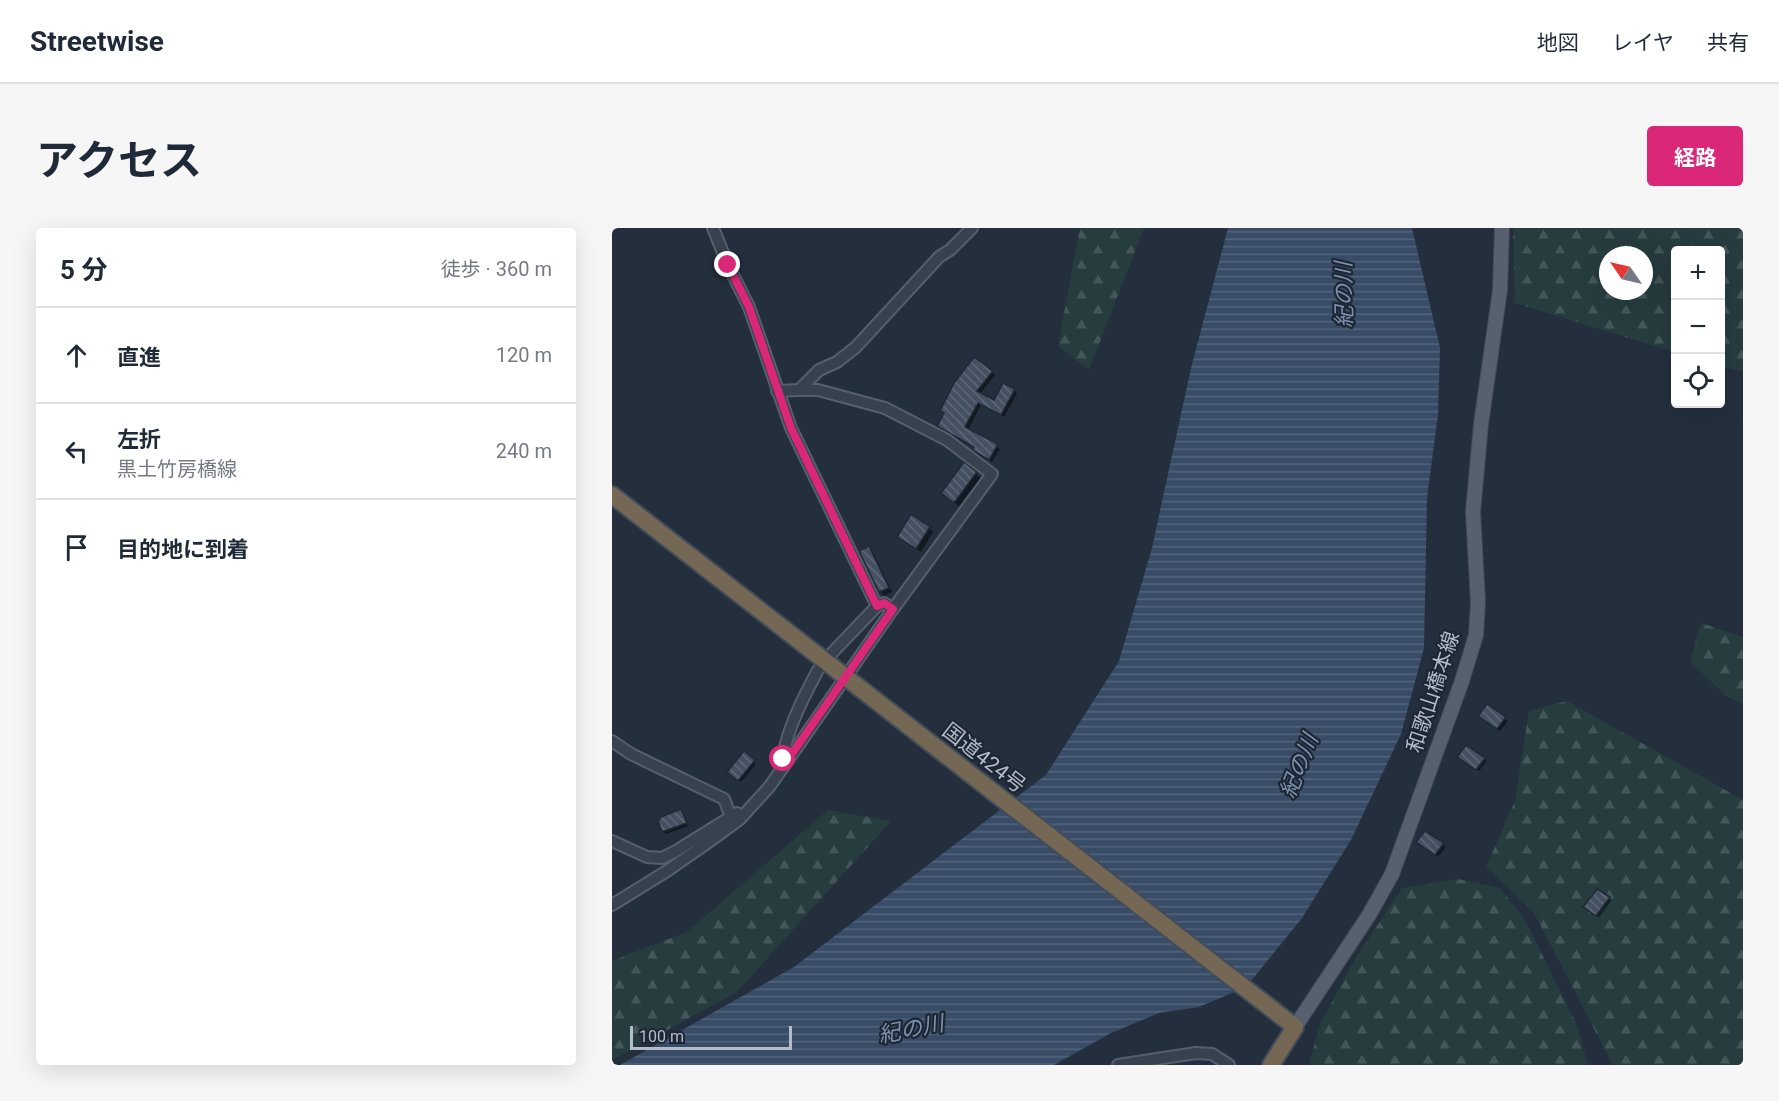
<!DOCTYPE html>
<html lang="ja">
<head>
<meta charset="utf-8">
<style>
  body { margin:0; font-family:Roboto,"Noto Sans JP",sans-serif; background:#f6f6f7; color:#1f2937 }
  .controls { position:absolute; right:18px; top:18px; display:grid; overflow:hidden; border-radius:6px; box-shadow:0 6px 24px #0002 }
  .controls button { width:54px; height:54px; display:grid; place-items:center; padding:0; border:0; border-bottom:2px solid #e0e1e3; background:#fff; color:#1f2937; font:30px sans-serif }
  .compass { position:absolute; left:987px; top:18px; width:54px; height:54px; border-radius:50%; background:#fff; box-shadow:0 6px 24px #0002; rotate:304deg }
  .scale { position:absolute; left:18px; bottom:15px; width:162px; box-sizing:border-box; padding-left:6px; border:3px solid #b4bcc9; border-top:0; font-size:16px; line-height:21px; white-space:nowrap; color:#b4bcc9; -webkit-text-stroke:4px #1d2633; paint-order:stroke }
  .stop { position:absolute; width:18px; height:18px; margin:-14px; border:4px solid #db2777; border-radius:50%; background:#fff }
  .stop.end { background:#db2777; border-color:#fff; box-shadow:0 2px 6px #0008 }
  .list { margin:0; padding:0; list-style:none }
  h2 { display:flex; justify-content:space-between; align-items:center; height:78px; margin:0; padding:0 24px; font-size:26px }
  h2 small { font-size:20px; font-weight:400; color:#747a83 }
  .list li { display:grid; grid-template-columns:39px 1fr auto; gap:18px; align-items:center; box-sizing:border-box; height:96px; padding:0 24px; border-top:2px solid #e0e1e3 }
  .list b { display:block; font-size:22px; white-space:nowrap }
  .list p { margin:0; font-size:20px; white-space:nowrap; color:#747a83 }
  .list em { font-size:20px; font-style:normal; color:#747a83 }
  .icon { flex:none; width:33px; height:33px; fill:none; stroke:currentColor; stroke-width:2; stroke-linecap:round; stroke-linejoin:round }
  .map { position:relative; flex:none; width:1131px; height:837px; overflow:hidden; border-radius:6px }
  header { display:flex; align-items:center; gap:36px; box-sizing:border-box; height:84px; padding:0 30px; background:#fff; border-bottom:2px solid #e0e1e3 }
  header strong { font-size:28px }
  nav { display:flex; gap:33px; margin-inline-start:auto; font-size:21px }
  .intro { display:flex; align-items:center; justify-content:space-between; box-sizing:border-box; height:144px; padding:0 36px }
  h1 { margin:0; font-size:42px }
  .button { padding:15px 27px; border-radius:6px; background:#db2777; color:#fff; font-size:21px; font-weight:700 }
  main { display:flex; gap:36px; padding:0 36px }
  aside { flex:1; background:#fff; border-radius:6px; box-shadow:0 6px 24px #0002 }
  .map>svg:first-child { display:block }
  .forest { fill:url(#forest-firs); fill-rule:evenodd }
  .water { fill:url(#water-rules) }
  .shadow { fill:#0007 }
  .building { fill:url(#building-back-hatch); stroke:#1f2835; stroke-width:1.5 }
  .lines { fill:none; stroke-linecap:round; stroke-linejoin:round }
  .minor-casing { stroke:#565f6c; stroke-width:14 }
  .major-casing { stroke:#414a57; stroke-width:16 }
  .highway-casing { stroke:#434c59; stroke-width:20 }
  .minor { stroke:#38414e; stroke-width:10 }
  .major { stroke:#56606e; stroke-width:14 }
  .highway { stroke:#746855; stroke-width:16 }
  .route { stroke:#db2777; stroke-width:8 }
  .labels { text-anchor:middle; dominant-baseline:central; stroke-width:4.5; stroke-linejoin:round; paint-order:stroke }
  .street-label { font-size:21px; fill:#b4bcc9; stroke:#1d2633 }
  .water-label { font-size:22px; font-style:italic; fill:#7c92b1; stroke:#1d2633 }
</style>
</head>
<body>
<header>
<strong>Streetwise</strong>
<nav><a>地図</a><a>レイヤ</a><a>共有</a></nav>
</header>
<div class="intro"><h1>アクセス</h1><a class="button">経路</a></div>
<main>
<aside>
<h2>5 分<small>徒歩 · 360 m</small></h2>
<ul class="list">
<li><svg class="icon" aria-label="ahead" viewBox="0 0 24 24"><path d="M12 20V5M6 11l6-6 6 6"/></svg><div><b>直進</b></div><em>120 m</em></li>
<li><svg class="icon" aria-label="left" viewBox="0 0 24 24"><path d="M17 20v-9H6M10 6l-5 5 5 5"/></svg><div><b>左折</b><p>黒土竹房橋線</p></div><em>240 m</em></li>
<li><svg class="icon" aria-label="arrive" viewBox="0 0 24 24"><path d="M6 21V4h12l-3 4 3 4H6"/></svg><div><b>目的地に到着</b></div></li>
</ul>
</aside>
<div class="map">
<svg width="1131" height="837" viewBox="0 0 1131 837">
  <defs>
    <pattern id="forest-firs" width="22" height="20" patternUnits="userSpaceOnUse" patternTransform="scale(1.5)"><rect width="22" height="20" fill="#263c3f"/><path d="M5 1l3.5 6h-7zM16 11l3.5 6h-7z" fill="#435659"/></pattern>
    <pattern id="water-rules" width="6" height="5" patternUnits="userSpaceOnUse" patternTransform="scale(1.5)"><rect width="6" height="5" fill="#394c67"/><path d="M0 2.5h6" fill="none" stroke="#53647b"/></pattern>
    <pattern id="building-back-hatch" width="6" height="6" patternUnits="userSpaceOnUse" patternTransform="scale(1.5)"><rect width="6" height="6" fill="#455162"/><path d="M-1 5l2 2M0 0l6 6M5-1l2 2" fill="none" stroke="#5d6877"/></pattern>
  </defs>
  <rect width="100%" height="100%" fill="#242f3e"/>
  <g class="forest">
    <polygon points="468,0 532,0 477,142 446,118"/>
    <path d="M901,0H1131V144L1109,138L1108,22H1064L1063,124L903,75ZM996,27H1032V63H996Z"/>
    <polygon points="1089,395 1131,409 1131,476 1114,468 1078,433"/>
    <polygon points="955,473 1131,572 1131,837 1001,837 921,683 874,639 903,573 917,483"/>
    <polygon points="216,582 279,593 125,764 0,832 0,733 75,704"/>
    <polygon points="846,651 888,660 913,692 964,795 976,837 697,837 707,799 740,736 790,660"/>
  </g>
  <polygon class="water" points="616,0 800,0 828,120 826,186 815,270 812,420 789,506 739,612 690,690 634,759 587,779 547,785 499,805 442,837 8,837 182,739 434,547 507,433 540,320 579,140"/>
  <g class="shadow">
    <polygon points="380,144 383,147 368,166 382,174 402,162 405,166 392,189 369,177 356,202 388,221 380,234 365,225 363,220 327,198"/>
    <polygon points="352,236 369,250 347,278 335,269"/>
    <polygon points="317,300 321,304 309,324 287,309"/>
    <polygon points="256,320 261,324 280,364 272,368 268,363"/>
    <polygon points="875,478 896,493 888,503 870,491"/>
    <polygon points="132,525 144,536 129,554 117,544"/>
    <polygon points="849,531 872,531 875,533 867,543"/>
    <polygon points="69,583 76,598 54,606 51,603"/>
    <polygon points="814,605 834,619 826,629 808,617"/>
    <polygon points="997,670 999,673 987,689 976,682"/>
  </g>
  <g class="building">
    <polygon points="362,129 381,143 365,163 382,172 391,155 403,161 389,187 366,175 353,199 386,216 377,232 360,222 362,219 325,198 332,185 328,183 342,155"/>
    <polygon points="352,234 365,244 342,275 329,265"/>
    <polygon points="299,286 318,299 304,321 285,309"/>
    <polygon points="257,318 277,360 267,364 247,323"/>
    <polygon points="875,476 894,489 885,501 866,488"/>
    <polygon points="854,517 873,530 864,542 845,529"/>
    <polygon points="132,523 143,532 126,553 115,544"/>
    <polygon points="69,581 75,595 50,604 46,593 49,589"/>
    <polygon points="813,603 832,615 823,627 804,614"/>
    <polygon points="985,661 998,669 984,688 971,679"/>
  </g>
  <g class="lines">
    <defs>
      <g id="minor">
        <polyline points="101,0 116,37 137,79 179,200 265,378"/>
        <polyline points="165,163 187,162 207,142 225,134 244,119 327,29 338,22 360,0"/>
        <polyline points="220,425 265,378 272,375 281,381"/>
        <polyline points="0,513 19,526 112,571 119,589"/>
        <path d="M172,537C168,513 194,464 206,442"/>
        <polyline points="0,613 35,629 50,630 64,623 125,585"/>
        <polyline points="0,677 55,643 98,613 128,591 158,558 281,381 380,246 335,212 273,180 206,162 187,162"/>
        <polyline points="506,837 584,825 600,826 617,837"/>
      </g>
      <polyline id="major" points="683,799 757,687 780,646 850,453 864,407 866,374 861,284 869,196 888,62 890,0"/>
      <polyline id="highway" points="0,267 683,799 659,837"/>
    </defs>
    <use href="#minor" class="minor-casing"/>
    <use href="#major" class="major-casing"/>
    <use href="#highway" class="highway-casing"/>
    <use href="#minor" class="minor"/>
    <use href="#major" class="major"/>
    <use href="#highway" class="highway"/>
  </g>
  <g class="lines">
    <polyline class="route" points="116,37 137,79 179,200 265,378 272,375 281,381 172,537 171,531"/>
  </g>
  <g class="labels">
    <g class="street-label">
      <text transform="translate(821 464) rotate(-72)">和歌山橋本線</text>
      <text transform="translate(372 530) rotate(38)">国道424号</text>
    </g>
    <g class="water-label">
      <text transform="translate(732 67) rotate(-91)">紀の川</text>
      <text transform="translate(687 538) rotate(-68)">紀の川</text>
      <text transform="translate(299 801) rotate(-11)">紀の川</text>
    </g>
  </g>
</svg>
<div class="controls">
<button>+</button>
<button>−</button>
<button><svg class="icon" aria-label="locate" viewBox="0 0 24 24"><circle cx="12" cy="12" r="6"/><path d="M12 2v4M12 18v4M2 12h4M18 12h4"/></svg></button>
</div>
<svg class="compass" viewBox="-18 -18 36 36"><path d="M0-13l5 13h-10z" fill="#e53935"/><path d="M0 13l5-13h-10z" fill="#747a83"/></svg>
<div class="scale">100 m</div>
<div class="stop" style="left:171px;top:531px"></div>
<div class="stop end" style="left:116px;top:37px"></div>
</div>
</main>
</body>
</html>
